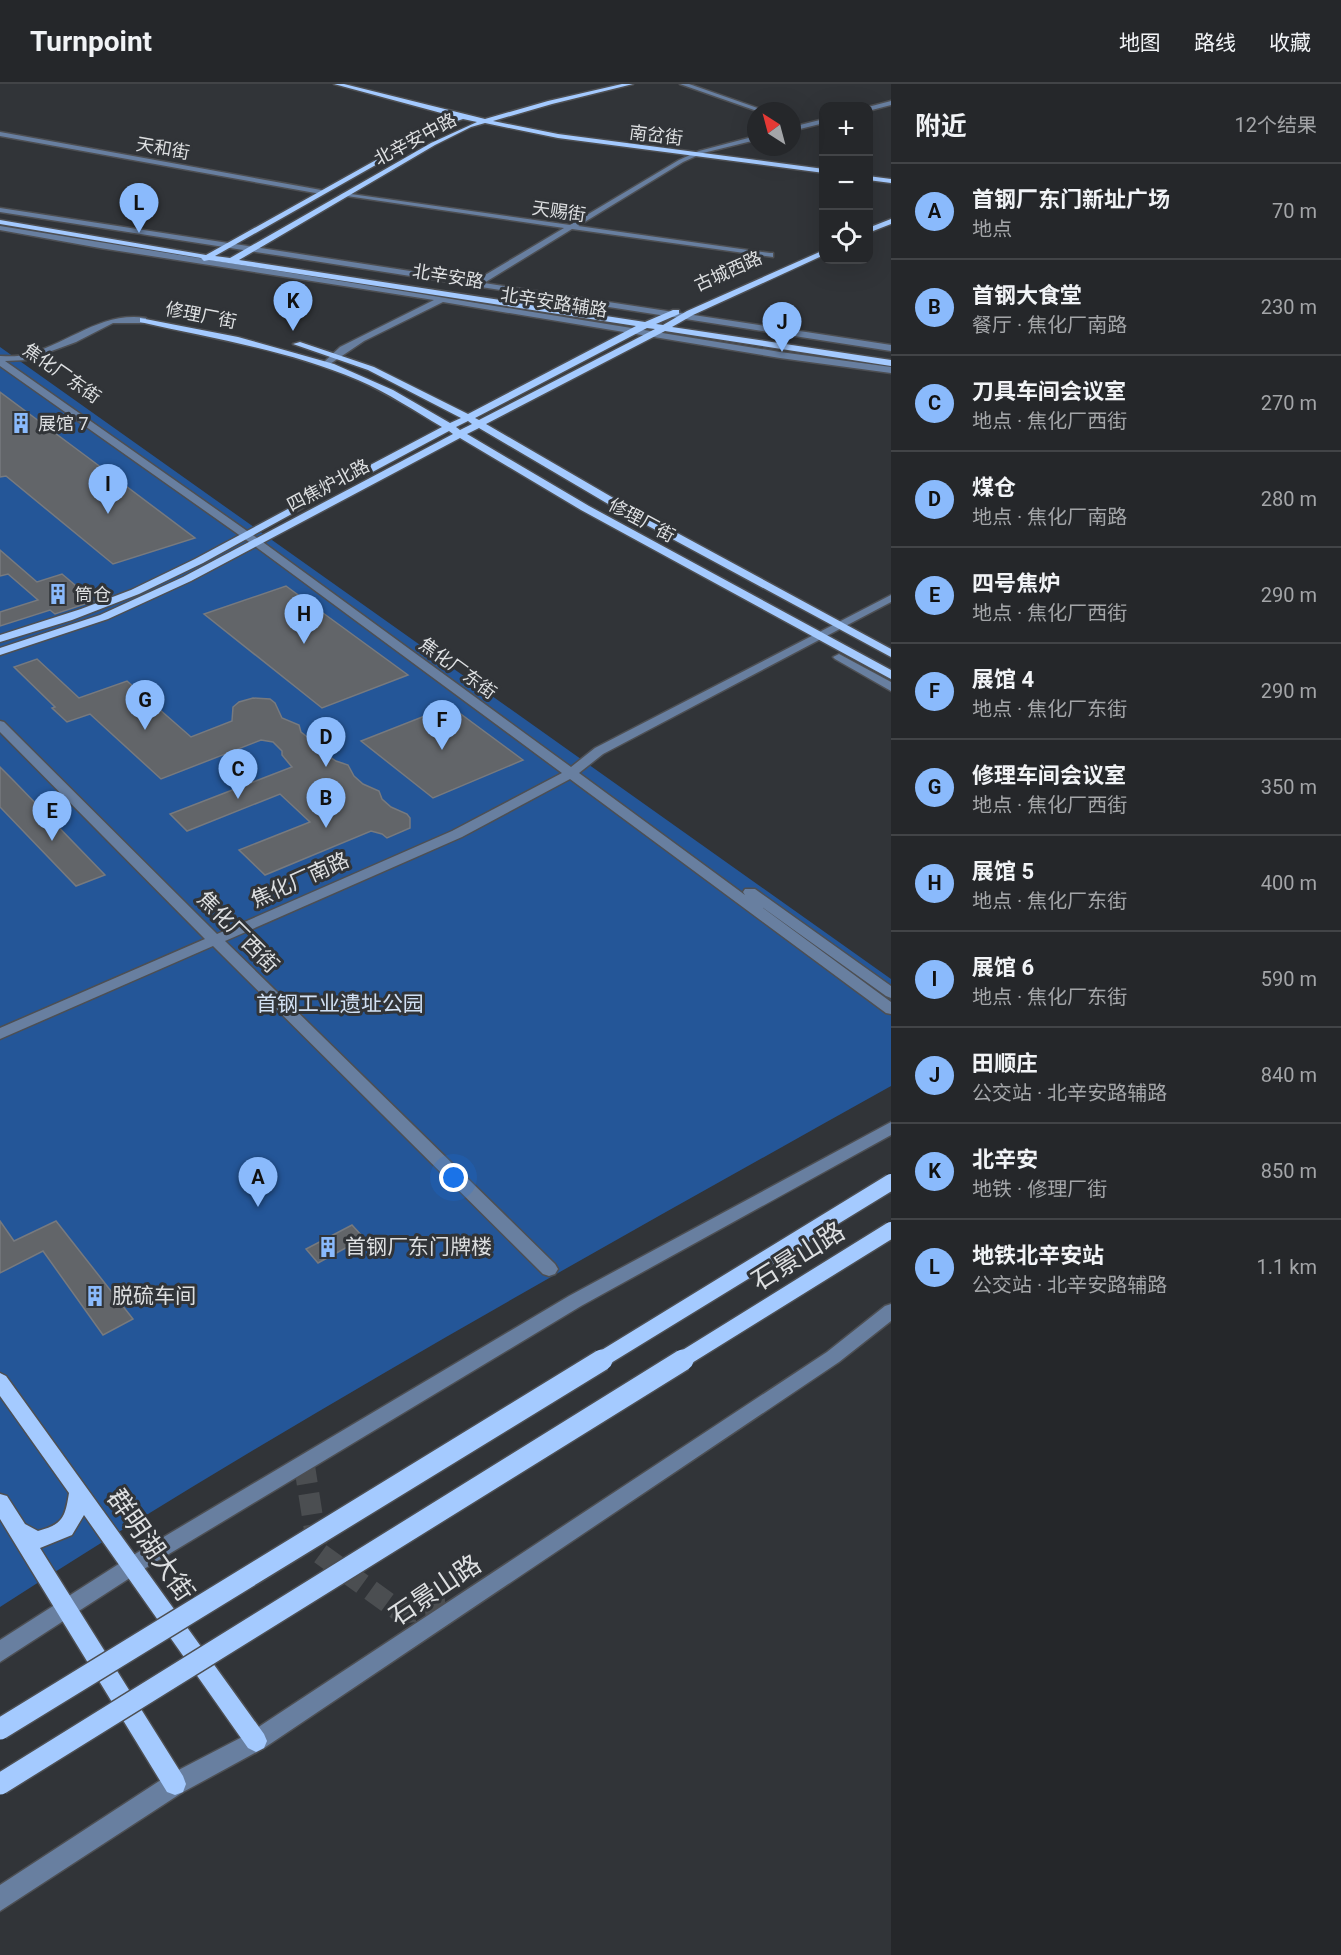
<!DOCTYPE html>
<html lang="zh">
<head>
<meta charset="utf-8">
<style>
  body { margin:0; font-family:Roboto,"Noto Sans SC",sans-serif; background:#2d2f32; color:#f1f3f6 }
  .controls { position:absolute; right:18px; top:18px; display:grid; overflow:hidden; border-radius:12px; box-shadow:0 6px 24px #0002 }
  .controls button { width:54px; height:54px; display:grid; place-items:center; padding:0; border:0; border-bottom:2px solid #424447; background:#25272a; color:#f1f3f6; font:30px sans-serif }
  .compass { position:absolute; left:747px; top:18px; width:54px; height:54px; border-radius:50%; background:#25272a; box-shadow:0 6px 24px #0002; rotate:324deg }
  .you { position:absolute; left:454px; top:1094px; width:21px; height:21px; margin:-15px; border:4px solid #fff; border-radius:50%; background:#1a73e8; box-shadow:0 0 0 9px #1a73e833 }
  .badge { display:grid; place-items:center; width:39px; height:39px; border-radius:50%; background:#8abafc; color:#111; font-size:20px; font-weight:700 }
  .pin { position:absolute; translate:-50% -50px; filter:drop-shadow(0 2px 3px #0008) }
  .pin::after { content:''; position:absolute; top:32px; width:21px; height:18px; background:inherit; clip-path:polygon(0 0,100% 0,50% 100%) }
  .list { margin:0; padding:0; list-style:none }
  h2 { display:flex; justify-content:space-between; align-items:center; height:78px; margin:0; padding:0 24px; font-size:26px }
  h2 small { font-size:20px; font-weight:400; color:#a3a5a8 }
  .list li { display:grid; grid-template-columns:39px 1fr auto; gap:18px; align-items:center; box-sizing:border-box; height:96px; padding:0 24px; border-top:2px solid #424447 }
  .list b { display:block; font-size:22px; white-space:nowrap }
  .list p { margin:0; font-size:20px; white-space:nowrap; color:#a3a5a8 }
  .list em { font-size:20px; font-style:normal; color:#a3a5a8 }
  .icon { flex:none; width:33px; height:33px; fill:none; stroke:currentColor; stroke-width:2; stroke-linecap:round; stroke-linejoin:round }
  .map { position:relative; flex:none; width:891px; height:1871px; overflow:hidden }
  header { display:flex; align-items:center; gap:36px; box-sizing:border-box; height:84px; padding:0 30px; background:#25272a; border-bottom:2px solid #424447 }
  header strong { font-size:28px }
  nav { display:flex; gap:33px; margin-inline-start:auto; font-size:21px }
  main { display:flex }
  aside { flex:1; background:#25272a }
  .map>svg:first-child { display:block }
  .green { fill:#245698 }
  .building { fill:#626569; stroke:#777a7f; stroke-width:1.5 }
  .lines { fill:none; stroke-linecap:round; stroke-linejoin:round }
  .minor-tunnel { stroke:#4b4e51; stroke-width:21; stroke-dasharray:21 10; stroke-linecap:butt }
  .minor-casing { stroke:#4d4f53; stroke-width:3 }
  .major-casing { stroke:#4d4f53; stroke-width:3 }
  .minor { fill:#687fa0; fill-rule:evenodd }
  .major { fill:#a4caff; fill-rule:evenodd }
  .major-bridge-far1-casing { stroke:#4d4f53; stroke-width:19; stroke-linecap:butt }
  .major-bridge-casing { stroke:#4d4f53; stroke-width:24; stroke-linecap:butt }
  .major-bridge-far1 { stroke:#a4caff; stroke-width:16 }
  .major-bridge { stroke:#a4caff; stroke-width:21 }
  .labels { text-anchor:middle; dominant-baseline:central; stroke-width:6; stroke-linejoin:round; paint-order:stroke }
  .far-street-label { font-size:18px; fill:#dddfe1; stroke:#313438 }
  .far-poi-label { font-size:18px; fill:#dddfe1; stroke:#313438; text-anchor:start }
  .street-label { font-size:21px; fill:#dddfe1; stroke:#313438 }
  .park-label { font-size:21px; fill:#d1e0f3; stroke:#313438 }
  .poi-label { font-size:21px; fill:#dddfe1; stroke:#313438; text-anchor:start }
  .near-street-label { font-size:26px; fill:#dddfe1; stroke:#313438 }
</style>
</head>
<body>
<header>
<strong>Turnpoint</strong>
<nav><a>地图</a><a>路线</a><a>收藏</a></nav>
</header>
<main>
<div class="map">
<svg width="891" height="1871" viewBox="0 0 891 1871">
  <rect width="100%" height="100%" fill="#313438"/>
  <path class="green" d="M0,263L891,895V1002C591,1170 289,1337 0,1523Z"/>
  <g class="building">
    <polygon points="0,308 102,384 195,454 113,480 6,392 0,393"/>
    <polygon points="0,466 37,498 62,490 94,517 55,530 50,526 0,542 0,528 38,516 8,490 0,492"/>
    <polygon points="286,502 408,591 322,624 204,530"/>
    <polygon points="37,575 79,614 127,597 191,653 232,637 233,623 239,618 253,614 270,615 275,619 282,634 299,641 301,648 310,655 327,662 327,671 336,677 348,681 354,692 363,700 379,707 382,715 391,723 407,730 410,734 410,744 387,754 382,750 371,747 265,791 239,766 310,738 280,710 187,747 170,730 292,683 282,671 282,667 273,658 261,656 161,695 90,630 67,638 52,624 55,623 14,583"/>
    <polygon points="450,622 523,676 433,714 361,657"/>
    <polygon points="0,683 13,696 105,791 76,802 0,723"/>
    <polygon points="0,1137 14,1157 56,1137 133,1235 103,1251 43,1167 0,1189"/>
    <polygon points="352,1141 364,1154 318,1179 306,1165"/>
  </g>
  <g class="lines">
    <polyline class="minor-tunnel" points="304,1379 318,1468 402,1529 456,1523"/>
    <defs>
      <g id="minor">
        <polygon points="680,0 689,0 766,27 757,27"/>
        <polygon points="891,17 891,21 868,27 868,23"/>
        <polygon points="824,35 824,39 792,47 792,43"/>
        <polygon points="0,48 321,106 325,108 321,110 0,52"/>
        <polygon points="756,52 756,56 703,69 683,78 578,142 770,169 773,169 773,173 572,145 484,199 891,261 891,267 0,128 0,124 475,197 564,144 340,111 344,109 570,141 679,76 699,67"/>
        <polygon points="0,142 780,268 891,283 891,289 780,274 443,218 364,257 327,282 323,279 340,263 434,216 100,164 0,146"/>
        <path d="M146,234V238L143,239H113L76,258L27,276L5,277L260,456L571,683L595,664L891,511V518L603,670L579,689L745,811L743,808L745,805H755L891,902V914L886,912L755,818L891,918V930L886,929L570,695L462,753L225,857L555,1180L558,1185L555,1190L549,1192L543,1190L213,862L0,955V944L205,855L0,648V637L4,638L217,850L452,747L562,689L252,460L0,282V272C7,272 16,273 23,271C67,262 99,227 146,234Z"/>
        <polygon points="839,570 891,598 891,607 835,575 833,573"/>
        <polygon points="891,1038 891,1051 581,1222 139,1488 0,1578 0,1556 125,1476 569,1212"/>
        <polygon points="891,1220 891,1237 839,1278 264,1664 183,1708 0,1827 0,1801 167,1692 248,1650 827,1268 885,1222"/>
      </g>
      <g id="major">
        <path d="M334,0H344L485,35L548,17L622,0H633L552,20L493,37L558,50L824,85V89L558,54L485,39L471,43L435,61L239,176L645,238L673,226H679V230L656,240L663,241L687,227L824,166V171L693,231L672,243L891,276V282L665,247L486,340L622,419L891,565V573L615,424L479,344L467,350L589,422L891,586V595L581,426L460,354L191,497L108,535L0,571V564L100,531L183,493L453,350L449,347L365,392H357V388L442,343C415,327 388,309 358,296C288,266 214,255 140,238V234L238,253L334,280L393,306L450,339L461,334L368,286L293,260L300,258L374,283L468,330L636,242L209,176L204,177L201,174L0,140V136L206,171L444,38L456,33ZM463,35L477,38L431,59L230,174L215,172L448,40ZM647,244L655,245L479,336L475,334ZM468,337L472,340L460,346L456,343Z"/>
        <polygon points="868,92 891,95 891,99 868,96"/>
        <polygon points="891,135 891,140 868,149 868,144"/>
        <polygon points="299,419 308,421 203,479 139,510 72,536 0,558 0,551 81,525 131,506 195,475"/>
        <path d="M0,1289L6,1292L264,1650L267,1657L264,1664L256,1668L248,1664L84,1431L72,1451L40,1464L183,1692L186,1700L183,1708L175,1711L167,1708L0,1435V1410L7,1412L25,1440L38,1447C63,1440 65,1434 69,1409L0,1312Z"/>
      </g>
    </defs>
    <use href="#minor" class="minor-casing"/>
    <use href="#major" class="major-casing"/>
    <use href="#minor" class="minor"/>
    <use href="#major" class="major"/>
    <defs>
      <g id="major-bridge-far1">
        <polyline points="599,1277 891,1098"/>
        <polyline points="680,1277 891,1146"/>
      </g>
      <g id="major-bridge">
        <polyline points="0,1645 602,1276"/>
        <polyline points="0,1700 683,1276"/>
      </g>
    </defs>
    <use href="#major-bridge-far1" class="major-bridge-far1-casing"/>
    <use href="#major-bridge" class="major-bridge-casing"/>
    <use href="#major-bridge-far1" class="major-bridge-far1"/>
    <use href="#major-bridge" class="major-bridge"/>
  </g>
  <defs>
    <symbol id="building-bare" viewBox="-9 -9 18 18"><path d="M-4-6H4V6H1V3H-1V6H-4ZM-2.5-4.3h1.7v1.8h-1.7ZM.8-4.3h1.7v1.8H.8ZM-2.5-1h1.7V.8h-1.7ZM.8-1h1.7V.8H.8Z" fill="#8abafc" stroke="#313438" stroke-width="2.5" paint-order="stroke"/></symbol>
  </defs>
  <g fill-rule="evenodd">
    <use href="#building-bare" x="6" y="324" width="30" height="30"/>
    <use href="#building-bare" x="43" y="495" width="30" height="30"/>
    <use href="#building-bare" x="313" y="1148" width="30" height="30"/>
    <use href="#building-bare" x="80" y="1197" width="30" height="30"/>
  </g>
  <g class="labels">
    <g class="far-street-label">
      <text transform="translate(656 51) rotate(7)">南岔街</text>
      <text transform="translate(415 55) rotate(-28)">北辛安中路</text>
      <text transform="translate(163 64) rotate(10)">天和街</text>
      <text transform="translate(559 127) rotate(8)">天赐街</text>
      <text transform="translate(728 187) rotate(-24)">古城西路</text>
      <text transform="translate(448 192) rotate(9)">北辛安路</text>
      <text transform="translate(554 218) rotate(9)">北辛安路辅路</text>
      <text transform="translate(201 231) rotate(11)">修理厂街</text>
      <text transform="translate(62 289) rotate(35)">焦化厂东街</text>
      <text transform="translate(328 401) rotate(-28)">四焦炉北路</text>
      <text transform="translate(642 436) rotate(28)">修理厂街</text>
      <text transform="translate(458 584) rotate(36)">焦化厂东街</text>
    </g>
    <g class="far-poi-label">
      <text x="38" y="339">展馆 7</text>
      <text x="75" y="510">筒仓</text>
    </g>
    <g class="street-label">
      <text transform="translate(300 796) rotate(-24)">焦化厂南路</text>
      <text transform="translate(238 848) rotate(45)">焦化厂西街</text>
    </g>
    <g class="park-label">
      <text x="340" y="920">首钢工业遗址公园</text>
    </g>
    <g class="poi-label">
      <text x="345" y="1163">首钢厂东门牌楼</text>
      <text x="112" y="1212">脱硫车间</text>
    </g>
    <g class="near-street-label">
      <text transform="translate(798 1172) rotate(-32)">石景山路</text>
      <text transform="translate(151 1461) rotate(55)">群明湖大街</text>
      <text transform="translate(435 1506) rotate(-34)">石景山路</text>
    </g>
  </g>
</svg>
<div class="controls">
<button>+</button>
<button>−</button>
<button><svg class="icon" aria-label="locate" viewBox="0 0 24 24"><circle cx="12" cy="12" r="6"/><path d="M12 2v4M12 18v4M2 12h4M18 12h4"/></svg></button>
</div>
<svg class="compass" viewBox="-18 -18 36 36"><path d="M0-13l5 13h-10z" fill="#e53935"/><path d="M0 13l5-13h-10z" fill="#a3a5a8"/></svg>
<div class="you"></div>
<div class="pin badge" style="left:258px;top:1123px">A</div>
<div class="pin badge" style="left:326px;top:744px">B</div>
<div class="pin badge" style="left:238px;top:715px">C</div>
<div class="pin badge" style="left:326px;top:683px">D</div>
<div class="pin badge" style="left:52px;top:757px">E</div>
<div class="pin badge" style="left:442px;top:666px">F</div>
<div class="pin badge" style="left:145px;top:646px">G</div>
<div class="pin badge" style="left:304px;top:560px">H</div>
<div class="pin badge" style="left:108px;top:430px">I</div>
<div class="pin badge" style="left:782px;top:268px">J</div>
<div class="pin badge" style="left:293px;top:247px">K</div>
<div class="pin badge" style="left:139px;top:149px">L</div>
</div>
<aside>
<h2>附近<small>12个结果</small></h2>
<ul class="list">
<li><span class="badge">A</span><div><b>首钢厂东门新址广场</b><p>地点</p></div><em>70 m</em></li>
<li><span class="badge">B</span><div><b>首钢大食堂</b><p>餐厅 · 焦化厂南路</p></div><em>230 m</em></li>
<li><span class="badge">C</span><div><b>刀具车间会议室</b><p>地点 · 焦化厂西街</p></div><em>270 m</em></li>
<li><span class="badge">D</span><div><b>煤仓</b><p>地点 · 焦化厂南路</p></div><em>280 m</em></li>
<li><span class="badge">E</span><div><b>四号焦炉</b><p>地点 · 焦化厂西街</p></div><em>290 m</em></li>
<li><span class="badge">F</span><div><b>展馆 4</b><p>地点 · 焦化厂东街</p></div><em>290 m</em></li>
<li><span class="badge">G</span><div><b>修理车间会议室</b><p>地点 · 焦化厂西街</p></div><em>350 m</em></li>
<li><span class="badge">H</span><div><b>展馆 5</b><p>地点 · 焦化厂东街</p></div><em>400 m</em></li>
<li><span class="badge">I</span><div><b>展馆 6</b><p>地点 · 焦化厂东街</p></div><em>590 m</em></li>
<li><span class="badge">J</span><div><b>田顺庄</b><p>公交站 · 北辛安路辅路</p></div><em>840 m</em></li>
<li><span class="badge">K</span><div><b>北辛安</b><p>地铁 · 修理厂街</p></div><em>850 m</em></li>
<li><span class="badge">L</span><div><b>地铁北辛安站</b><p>公交站 · 北辛安路辅路</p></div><em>1.1 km</em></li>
</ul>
</aside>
</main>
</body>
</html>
